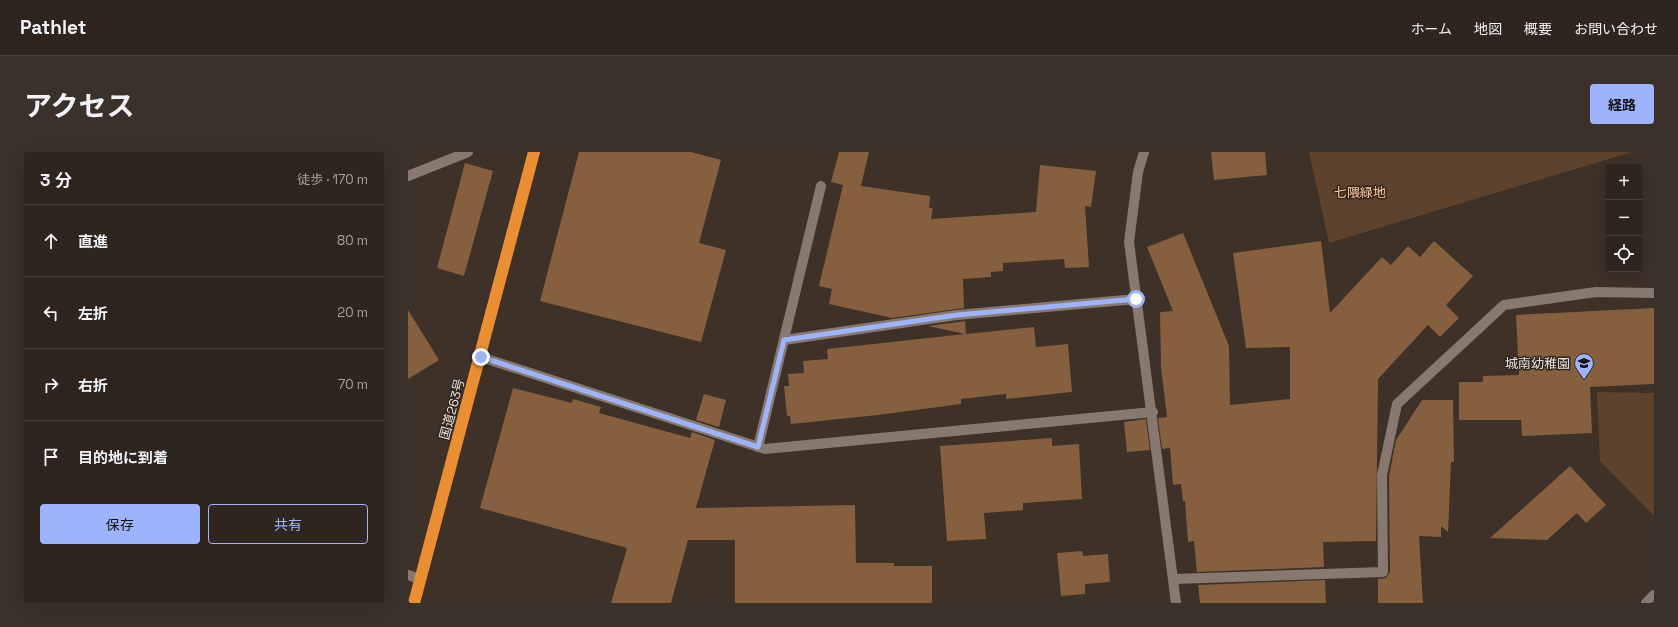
<!DOCTYPE html>
<html lang="ja">
<head>
<meta charset="utf-8">
<style>
  body { margin:0; font-family:"Space Grotesk","Noto Sans JP",sans-serif; background:#3a312b; color:#f1f3f6 }
  .controls { position:absolute; right:12px; top:12px; display:grid; overflow:hidden; border-radius:4px; box-shadow:0 4px 16px #0002 }
  .controls button { width:36px; height:36px; display:grid; place-items:center; padding:0; border:0; border-bottom:1px solid #49423c; background:#2e251e; color:#f1f3f6; font:20px sans-serif }
  .stop { position:absolute; width:12px; height:12px; margin:-9px; border:3px solid #9db4fd; border-radius:50%; background:#fff }
  .stop.end { background:#9db4fd; border-color:#fff; box-shadow:0 1px 4px #0008 }
  .list { margin:0; padding:0; list-style:none }
  h2 { display:flex; justify-content:space-between; align-items:center; height:52px; margin:0; padding:0 16px; font-size:17px }
  h2 small { font-size:13px; font-weight:400; color:#a7a5a4 }
  .list li { display:grid; grid-template-columns:26px 1fr auto; gap:12px; align-items:center; box-sizing:border-box; height:72px; padding:0 16px; border-top:1px solid #49423c }
  .list b { display:block; font-size:15px; white-space:nowrap }
  .list em { font-size:13px; font-style:normal; color:#a7a5a4 }
  .actions { display:flex; gap:8px; padding:12px 16px }
  .actions a { flex:1; padding:9px 0; border:1px solid #9db4fd; border-radius:4px; text-align:center; font-size:14px; color:#9db4fd }
  .actions .main { background:#9db4fd; color:#111 }
  .icon { flex:none; width:22px; height:22px; fill:none; stroke:currentColor; stroke-width:2; stroke-linecap:round; stroke-linejoin:round }
  .map { position:relative; flex:none; width:1246px; height:451px; overflow:hidden; border-radius:4px }
  header { display:flex; align-items:center; gap:24px; box-sizing:border-box; height:56px; padding:0 20px; background:#2e251e; border-bottom:1px solid #49423c }
  header strong { font-size:19px }
  nav { display:flex; gap:22px; margin-inline-start:auto; font-size:14px }
  .intro { display:flex; align-items:center; justify-content:space-between; box-sizing:border-box; height:96px; padding:0 24px }
  h1 { margin:0; font-size:28px }
  .button { padding:10px 18px; border-radius:4px; background:#9db4fd; color:#111; font-size:14px; font-weight:700 }
  main { display:flex; gap:24px; padding:0 24px }
  aside { flex:1; background:#2e251e; border-radius:4px; box-shadow:0 4px 16px #0002 }
  .map>svg:first-child { display:block }
  .green { fill:#5f422b }
  .building { fill:#855f3e }
  .lines { fill:none; stroke-linecap:round; stroke-linejoin:round }
  .minor { stroke:#87796f; stroke-width:10 }
  .highway { stroke:#eb8e31; stroke-width:12 }
  .route { stroke:#9db4fd; stroke-width:5 }
  .labels { text-anchor:middle; dominant-baseline:central; stroke-width:3; stroke-linejoin:round; paint-order:stroke }
  .park-label { font-size:13px; fill:#fccaa0; stroke:#32271e }
  .poi-label { font-size:13px; fill:#e8e0da; stroke:#32271e; text-anchor:end }
  .street-label { font-size:13px; fill:#e8e0da; stroke:#32271e }
</style>
</head>
<body>
<header>
<strong>Pathlet</strong>
<nav><a>ホーム</a><a>地図</a><a>概要</a><a>お問い合わせ</a></nav>
</header>
<div class="intro"><h1>アクセス</h1><a class="button">経路</a></div>
<main>
<aside>
<h2>3 分<small>徒歩 · 170 m</small></h2>
<ul class="list">
<li><svg class="icon" aria-label="ahead" viewBox="0 0 24 24"><path d="M12 20V5M6 11l6-6 6 6"/></svg><div><b>直進</b></div><em>80 m</em></li>
<li><svg class="icon" aria-label="left" viewBox="0 0 24 24"><path d="M17 20v-9H6M10 6l-5 5 5 5"/></svg><div><b>左折</b></div><em>20 m</em></li>
<li><svg class="icon" aria-label="right" viewBox="0 0 24 24"><path d="M7 20v-9h11M14 6l5 5-5 5"/></svg><div><b>右折</b></div><em>70 m</em></li>
<li><svg class="icon" aria-label="arrive" viewBox="0 0 24 24"><path d="M6 21V4h12l-3 4 3 4H6"/></svg><div><b>目的地に到着</b></div></li>
</ul>
<div class="actions"><a class="main">保存</a><a>共有</a></div>
</aside>
<div class="map">
<svg width="1246" height="451" viewBox="0 0 1246 451">
  <rect width="100%" height="100%" fill="#3d3128"/>
  <g class="green">
    <polygon points="901,0 1224,0 921,91"/>
    <polygon points="1189,240 1246,241 1246,364 1192,309"/>
  </g>
  <g class="building">
    <polygon points="171,0 283,0 313,8 291,91 318,98 293,190 132,149"/>
    <polygon points="431,0 461,0 453,34 522,44 521,56 525,56 523,67 628,60 632,13 688,19 683,55 677,54 681,115 657,116 656,107 595,111 595,119 583,120 583,125 555,127 556,156 484,166 421,152 424,137 411,134 435,33 423,30"/>
    <polygon points="803,0 857,0 859,23 806,28"/>
    <polygon points="57,11 85,19 56,124 29,116"/>
    <polygon points="775,81 821,194 822,253 882,247 882,195 838,196 825,101 913,89 922,161 974,105 983,113 1000,94 1012,105 1026,89 1065,124 1038,153 1051,166 1032,185 1020,173 970,227 968,389 915,390 916,415 789,420 786,389 780,390 777,349 775,349 773,332 765,333 762,296 754,297 750,266 759,265 753,215 752,160 765,159 739,95"/>
    <polygon points="1246,156 1246,232 1182,235 1184,281 1114,284 1113,268 1051,268 1051,230 1075,230 1075,224 1111,223 1108,163"/>
    <polygon points="0,158 31,208 0,227"/>
    <polygon points="557,169 558,182 626,175 628,195 660,192 664,240 598,247 598,242 553,247 553,252 470,263 383,272 382,264 379,264 376,234 381,234 380,222 396,221 395,209 420,207 419,197 557,182 520,174"/>
    <polygon points="105,236 164,251 165,247 193,255 191,261 282,286 284,280 307,288 288,356 447,353 448,411 486,411 486,414 524,414 524,451 327,451 327,388 280,388 263,451 203,451 219,396 72,356"/>
    <polygon points="296,242 318,248 311,275 288,268"/>
    <polygon points="1014,248 1045,248 1046,310 1043,310 1040,380 1033,374 1033,385 1011,384 1015,451 970,451 970,427 978,426 982,420 981,324 988,288"/>
    <polygon points="738,267 742,298 719,300 716,270"/>
    <polygon points="644,286 644,294 671,292 674,347 615,351 615,358 576,361 578,387 539,389 532,294"/>
    <polygon points="1162,314 1198,353 1178,371 1169,361 1139,388 1082,386"/>
    <polygon points="674,399 675,404 700,402 702,430 677,432 677,442 653,444 649,401"/>
    <polygon points="917,428 918,451 792,451 790,433"/>
  </g>
  <g class="lines">
    <g class="minor">
      <polyline points="736,0 730,20 721,90 768,451"/>
      <polyline points="0,24 60,0"/>
      <polyline points="376,188 549,163 728,147"/>
      <polyline points="73,205 357,297 745,260"/>
      <polyline points="350,295 413,34"/>
      <polyline points="0,423 12,427"/>
      <polyline points="766,427 975,420 974,323 989,252 1096,153 1188,140 1246,141"/>
      <polyline points="1238,451 1246,443"/>
    </g>
    <polyline class="highway" points="6,451 126,0"/>
  </g>
  <g class="lines">
    <polyline class="route" points="73,205 350,295 376,188 549,163 728,147"/>
  </g>
  <defs>
    <symbol id="school-pin" viewBox="-11 -11 22 30"><path d="M0 17L-7.5 6A9.5 9.5 0 1 1 7.5 6Z" fill="#9db4fd" stroke="#32271e"/><path d="M0-5L7-2L0 1L-7-2ZM-4 1L0 2.5L4 1V4Q0 6-4 4Z" fill="#111"/></symbol>
  </defs>
  <g fill-rule="evenodd">
    <use href="#school-pin" x="1165" y="200" width="22" height="30"/>
  </g>
  <g class="labels">
    <g class="park-label">
      <text x="952" y="40">七隈緑地</text>
    </g>
    <g class="poi-label">
      <text x="1162" y="211">城南幼稚園</text>
    </g>
    <g class="street-label">
      <text transform="translate(44 257) rotate(-75)">国道263号</text>
    </g>
  </g>
</svg>
<div class="controls">
<button>+</button>
<button>−</button>
<button><svg class="icon" aria-label="locate" viewBox="0 0 24 24"><circle cx="12" cy="12" r="6"/><path d="M12 2v4M12 18v4M2 12h4M18 12h4"/></svg></button>
</div>
<div class="stop" style="left:728px;top:147px"></div>
<div class="stop end" style="left:73px;top:205px"></div>
</div>
</main>
</body>
</html>
